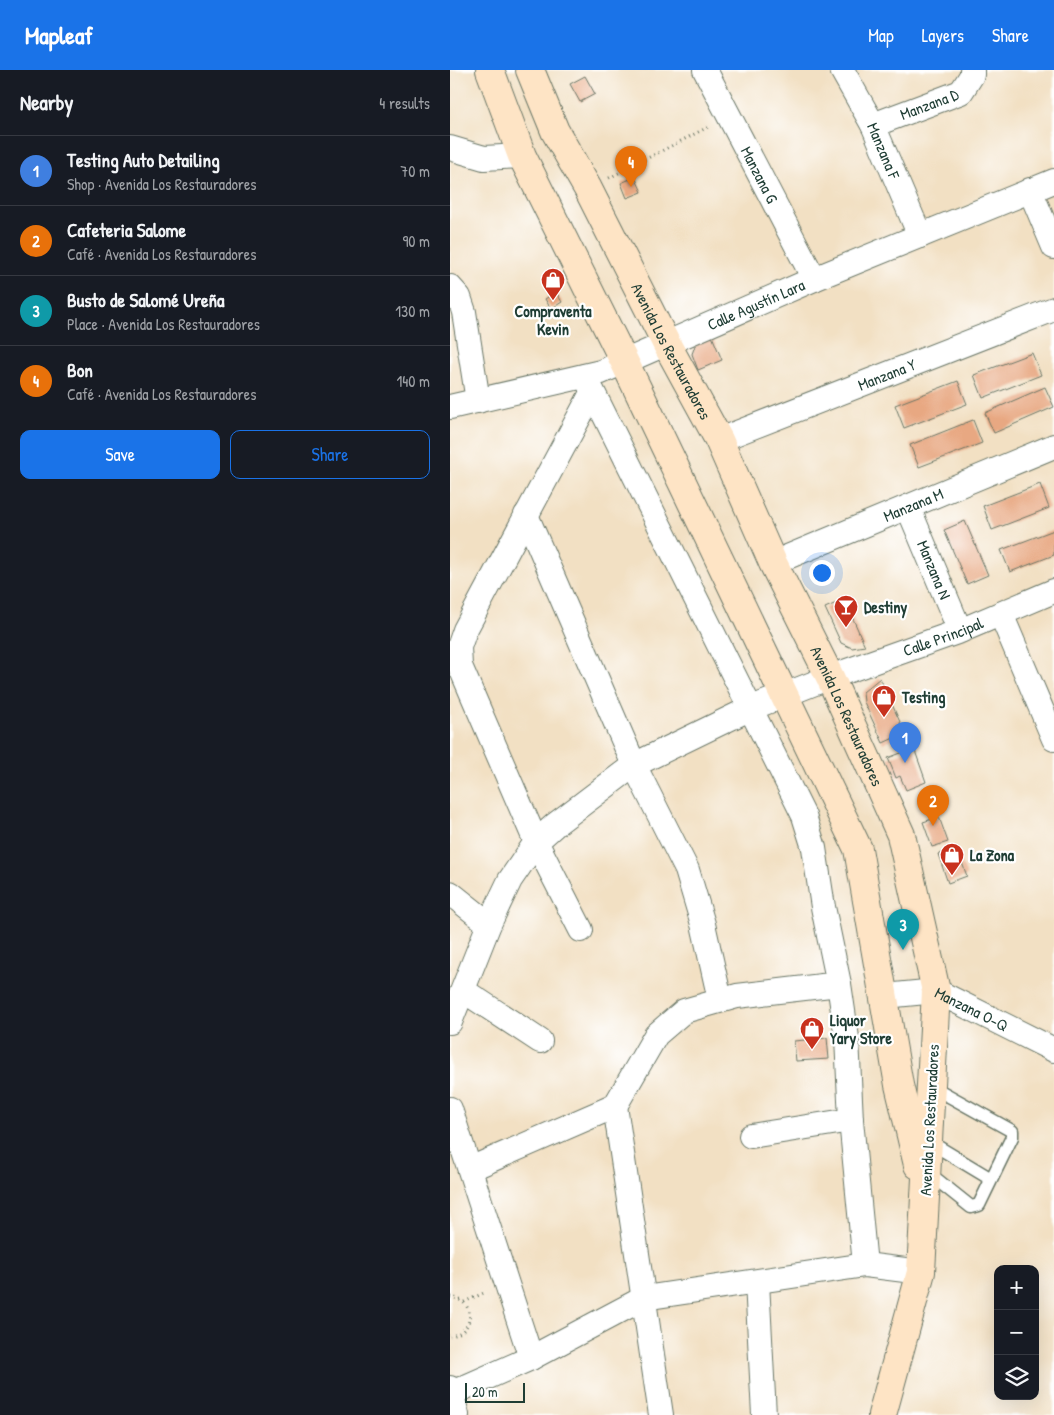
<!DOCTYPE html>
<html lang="en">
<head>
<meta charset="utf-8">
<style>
  body { margin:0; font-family:"Patrick Hand",sans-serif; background:#242831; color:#f1f3f6 }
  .controls { position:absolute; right:15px; bottom:15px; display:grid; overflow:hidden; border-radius:10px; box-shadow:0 5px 20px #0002 }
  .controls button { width:45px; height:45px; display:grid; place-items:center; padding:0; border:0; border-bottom:1px solid #363941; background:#171b24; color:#f1f3f6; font:25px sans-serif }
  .scale { position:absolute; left:15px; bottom:12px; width:60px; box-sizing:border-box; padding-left:5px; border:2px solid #1f3d34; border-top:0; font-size:14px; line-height:18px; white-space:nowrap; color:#1f3d34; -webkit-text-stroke:4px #fff; paint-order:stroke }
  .you { position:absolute; left:371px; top:502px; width:18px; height:18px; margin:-12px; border:4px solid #fff; border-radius:50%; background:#1a73e8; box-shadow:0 0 0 8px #1a73e833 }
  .badge { display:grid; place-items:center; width:32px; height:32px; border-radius:50%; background:#1a73e8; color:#fff; font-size:16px; font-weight:700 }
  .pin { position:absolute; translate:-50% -41px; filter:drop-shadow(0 1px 2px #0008) }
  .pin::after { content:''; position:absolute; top:26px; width:18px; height:15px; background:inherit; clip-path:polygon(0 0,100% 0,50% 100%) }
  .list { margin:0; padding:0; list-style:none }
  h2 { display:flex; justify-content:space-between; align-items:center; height:65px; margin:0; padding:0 20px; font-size:21px }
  h2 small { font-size:16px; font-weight:400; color:#9ea1a6 }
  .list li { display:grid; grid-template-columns:32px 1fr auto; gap:15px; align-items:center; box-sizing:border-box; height:70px; padding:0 20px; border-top:1px solid #363941 }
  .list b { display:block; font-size:19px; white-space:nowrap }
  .list p { margin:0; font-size:16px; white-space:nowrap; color:#9ea1a6 }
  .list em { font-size:16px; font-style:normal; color:#9ea1a6 }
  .actions { display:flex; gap:10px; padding:15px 20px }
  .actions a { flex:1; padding:11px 0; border:1px solid #1a73e8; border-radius:10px; text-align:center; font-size:18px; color:#1a73e8 }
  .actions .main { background:#1a73e8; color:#fff }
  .icon { flex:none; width:28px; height:28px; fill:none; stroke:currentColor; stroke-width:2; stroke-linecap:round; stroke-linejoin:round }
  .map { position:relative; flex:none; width:604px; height:1345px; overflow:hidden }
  header { display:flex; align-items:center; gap:30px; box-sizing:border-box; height:70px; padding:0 25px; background:#1a73e8; color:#fff }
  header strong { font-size:24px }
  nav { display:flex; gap:28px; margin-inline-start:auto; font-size:18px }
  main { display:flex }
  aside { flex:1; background:#171b24 }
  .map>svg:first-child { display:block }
  .building { fill:#e8a882 }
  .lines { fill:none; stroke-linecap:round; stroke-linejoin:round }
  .lane-casing { stroke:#697666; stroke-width:15 }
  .street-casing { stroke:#697666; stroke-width:26 }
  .secondary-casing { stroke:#697666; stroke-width:30 }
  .path { stroke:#697666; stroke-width:3; stroke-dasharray:1 4; stroke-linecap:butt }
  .lane { stroke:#fff; stroke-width:12 }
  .street { stroke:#fff; stroke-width:24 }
  .secondary { stroke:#fee4c5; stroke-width:28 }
  .labels { text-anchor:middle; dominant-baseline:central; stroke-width:4.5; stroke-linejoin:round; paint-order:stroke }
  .street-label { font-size:16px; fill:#1f3d34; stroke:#fff }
  .poi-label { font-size:16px; font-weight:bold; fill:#1f3d34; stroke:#fff; text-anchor:start }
</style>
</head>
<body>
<header>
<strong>Mapleaf</strong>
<nav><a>Map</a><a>Layers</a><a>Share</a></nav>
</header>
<main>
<aside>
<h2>Nearby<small>4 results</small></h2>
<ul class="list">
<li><span class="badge" style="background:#3f7fe0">1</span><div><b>Testing Auto Detailing</b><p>Shop · Avenida Los Restauradores</p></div><em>70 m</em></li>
<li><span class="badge" style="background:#e8710a">2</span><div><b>Cafeteria Salome</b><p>Café · Avenida Los Restauradores</p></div><em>90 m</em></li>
<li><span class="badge" style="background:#0f9aa8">3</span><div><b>Busto de Salomé Ureña</b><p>Place · Avenida Los Restauradores</p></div><em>130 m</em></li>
<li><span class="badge" style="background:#e8710a">4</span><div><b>Bon</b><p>Café · Avenida Los Restauradores</p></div><em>140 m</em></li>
</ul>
<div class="actions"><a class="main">Save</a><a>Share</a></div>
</aside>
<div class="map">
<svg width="604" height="1345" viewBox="0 0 604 1345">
  <rect width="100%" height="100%" fill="#fff"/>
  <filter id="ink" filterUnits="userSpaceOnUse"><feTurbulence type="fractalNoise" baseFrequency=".02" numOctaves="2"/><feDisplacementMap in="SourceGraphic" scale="10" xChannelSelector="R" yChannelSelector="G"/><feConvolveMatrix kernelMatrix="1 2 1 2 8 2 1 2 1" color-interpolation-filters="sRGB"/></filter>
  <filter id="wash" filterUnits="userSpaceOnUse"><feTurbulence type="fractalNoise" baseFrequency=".0096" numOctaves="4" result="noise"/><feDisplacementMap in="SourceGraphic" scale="20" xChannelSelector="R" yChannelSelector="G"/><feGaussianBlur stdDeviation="1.12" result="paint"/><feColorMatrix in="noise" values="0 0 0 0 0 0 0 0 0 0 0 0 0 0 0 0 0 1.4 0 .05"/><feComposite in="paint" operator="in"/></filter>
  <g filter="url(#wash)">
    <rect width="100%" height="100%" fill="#f2e0c3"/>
    <g id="blocks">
      <g class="building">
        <polygon points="135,6 145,24 130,32 120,14"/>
        <polygon points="185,107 192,122 177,128 171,113"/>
        <polygon points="106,222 112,232 101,239 95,229"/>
        <polygon points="262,266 272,290 248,300 242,284 246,273"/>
        <polygon points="582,283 591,305 533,328 524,305"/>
        <polygon points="508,311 517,334 454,358 445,335"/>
        <polygon points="595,317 604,337 544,363 535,343"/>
        <polygon points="523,350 532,373 469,397 460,375"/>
        <polygon points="590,414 599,438 542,460 533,436"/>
        <polygon points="515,451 538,505 517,514 494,460"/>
        <polygon points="604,460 604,485 560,502 551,480"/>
        <polygon points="391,531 394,537 397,535 415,576 402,578 391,573 375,538"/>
        <polygon points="430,608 455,663 433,673 414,632 413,622"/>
        <polygon points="464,678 476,712 456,720 450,706 446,708 438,688"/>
        <polygon points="489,747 498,772 482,777 473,752"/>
        <polygon points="506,777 517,806 498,813 488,784"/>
        <polygon points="377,968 379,989 346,991 344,971"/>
      </g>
    </g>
  </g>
  <g filter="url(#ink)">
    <use href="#blocks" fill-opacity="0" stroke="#697666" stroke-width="1"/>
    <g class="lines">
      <defs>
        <g id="lane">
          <polyline points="478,1071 541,1109"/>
          <polyline points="476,1101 521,1137 529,1135 562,1067 562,1061 481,1016"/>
        </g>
        <g id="street">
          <path id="s1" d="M255,0L364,209"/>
          <path id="s2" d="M392,0L423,55L470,166"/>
          <path id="s3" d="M423,55L511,22L522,5V0"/>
          <polyline points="0,78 34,88 72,86"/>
          <polyline points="580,120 604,177"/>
          <polyline points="0,217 9,227 14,242 28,331"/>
          <polyline points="135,306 354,746 364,778 373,837 389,914 397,968 401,1050 415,1195"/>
          <path id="s4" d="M0,337L151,302L364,209L604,111"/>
          <path id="s5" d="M269,370L604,239"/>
          <path id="s6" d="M458,437L510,561"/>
          <polyline points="76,445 184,695 237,800 253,854 270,930"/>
          <path id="s7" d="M323,493L604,376"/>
          <polyline points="551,544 604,669"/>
          <polyline points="0,823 39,854"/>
          <polyline points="131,860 86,772 10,596 9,577 15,560 142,323"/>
          <polyline points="14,921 90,971"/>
          <path id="s8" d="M435,926L486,921L604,980"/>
          <path id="s9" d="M0,952L39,854L60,810L86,772L106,754L184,695L299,639L380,607L510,561L604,521"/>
          <polyline points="165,1036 211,1345"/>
          <polyline points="0,1039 81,1288"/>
          <polyline points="301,1066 401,1050"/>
          <polyline points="20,1099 165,1036 206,965 234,941 287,926 389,914"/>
          <polyline points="307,1212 314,1345"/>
          <polyline points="0,1318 7,1345"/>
          <polyline points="2,1323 81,1288 194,1228 415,1195 471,1202"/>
        </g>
        <g id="secondary">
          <polyline points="40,0 72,86 174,291 408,779 449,1015 468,1095"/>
          <path id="s10" d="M80,0L105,61L138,119L216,273L269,370L323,493L380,607L451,765L486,921L471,1202L432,1345"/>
        </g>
      </defs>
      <use href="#lane" class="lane-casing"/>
      <use href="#street" class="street-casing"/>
      <use href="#secondary" class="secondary-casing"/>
      <g class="path">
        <polyline points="159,108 260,56"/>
        <path d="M0,1227C26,1230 26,1262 0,1266"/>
        <polyline points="14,1232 36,1222"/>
      </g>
      <use href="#lane" class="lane"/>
      <use href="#street" class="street"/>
      <use href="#secondary" class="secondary"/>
    </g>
  </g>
  <defs>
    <symbol id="shop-pin" viewBox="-11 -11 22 30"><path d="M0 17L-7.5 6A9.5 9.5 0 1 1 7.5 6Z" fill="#c8321e" stroke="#fff"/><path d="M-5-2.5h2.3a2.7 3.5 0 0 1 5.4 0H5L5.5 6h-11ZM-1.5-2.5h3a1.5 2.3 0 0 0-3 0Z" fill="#fff"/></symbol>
    <symbol id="bar-pin" viewBox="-11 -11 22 30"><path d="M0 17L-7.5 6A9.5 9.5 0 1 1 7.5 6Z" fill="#c8321e" stroke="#fff"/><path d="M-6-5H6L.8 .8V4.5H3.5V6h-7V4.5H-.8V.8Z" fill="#fff"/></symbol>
  </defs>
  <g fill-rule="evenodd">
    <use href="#shop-pin" x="89" y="196" width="28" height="38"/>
    <use href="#bar-pin" x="382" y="523" width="28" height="38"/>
    <use href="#shop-pin" x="420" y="613" width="28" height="38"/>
    <use href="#shop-pin" x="488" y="771" width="28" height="38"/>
    <use href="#shop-pin" x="348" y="945" width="28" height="38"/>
  </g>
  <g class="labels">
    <g class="street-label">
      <text stroke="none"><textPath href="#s3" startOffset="60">Manzana D</textPath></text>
      <text stroke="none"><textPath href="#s2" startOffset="91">Manzana F</textPath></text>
      <text stroke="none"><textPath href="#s1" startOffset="118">Manzana G</textPath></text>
      <text stroke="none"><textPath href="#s4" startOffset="324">Calle Agustín Lara</textPath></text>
      <text stroke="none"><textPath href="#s10" startOffset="315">Avenida Los Restauradores</textPath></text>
      <text stroke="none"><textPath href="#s5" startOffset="180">Manzana Y</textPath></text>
      <text stroke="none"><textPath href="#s7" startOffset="152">Manzana M</textPath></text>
      <text stroke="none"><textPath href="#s6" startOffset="68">Manzana N</textPath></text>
      <text stroke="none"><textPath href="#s9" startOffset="660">Calle Principal</textPath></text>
      <text stroke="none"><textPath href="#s10" startOffset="720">Avenida Los Restauradores</textPath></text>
      <text stroke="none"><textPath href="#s8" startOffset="91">Manzana O-Q</textPath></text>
      <text transform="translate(479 1050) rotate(-87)">Avenida Los Restauradores</text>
    </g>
    <g class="poi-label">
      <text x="103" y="241" text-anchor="middle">Compraventa<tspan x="103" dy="18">Kevin</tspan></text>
      <text x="414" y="537">Destiny</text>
      <text x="452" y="627">Testing</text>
      <text x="520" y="785">La Zona</text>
      <text x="380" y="950">Liquor<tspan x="380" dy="18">Yary Store</tspan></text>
    </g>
  </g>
</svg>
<div class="controls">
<button>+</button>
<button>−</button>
<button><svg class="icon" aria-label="layers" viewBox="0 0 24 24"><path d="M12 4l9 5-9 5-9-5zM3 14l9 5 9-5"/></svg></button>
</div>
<div class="scale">20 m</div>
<div class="you"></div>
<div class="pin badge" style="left:455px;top:693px;background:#3f7fe0">1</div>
<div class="pin badge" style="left:483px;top:756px;background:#e8710a">2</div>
<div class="pin badge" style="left:453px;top:880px;background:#0f9aa8">3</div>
<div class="pin badge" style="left:181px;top:117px;background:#e8710a">4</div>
</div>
</main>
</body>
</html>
